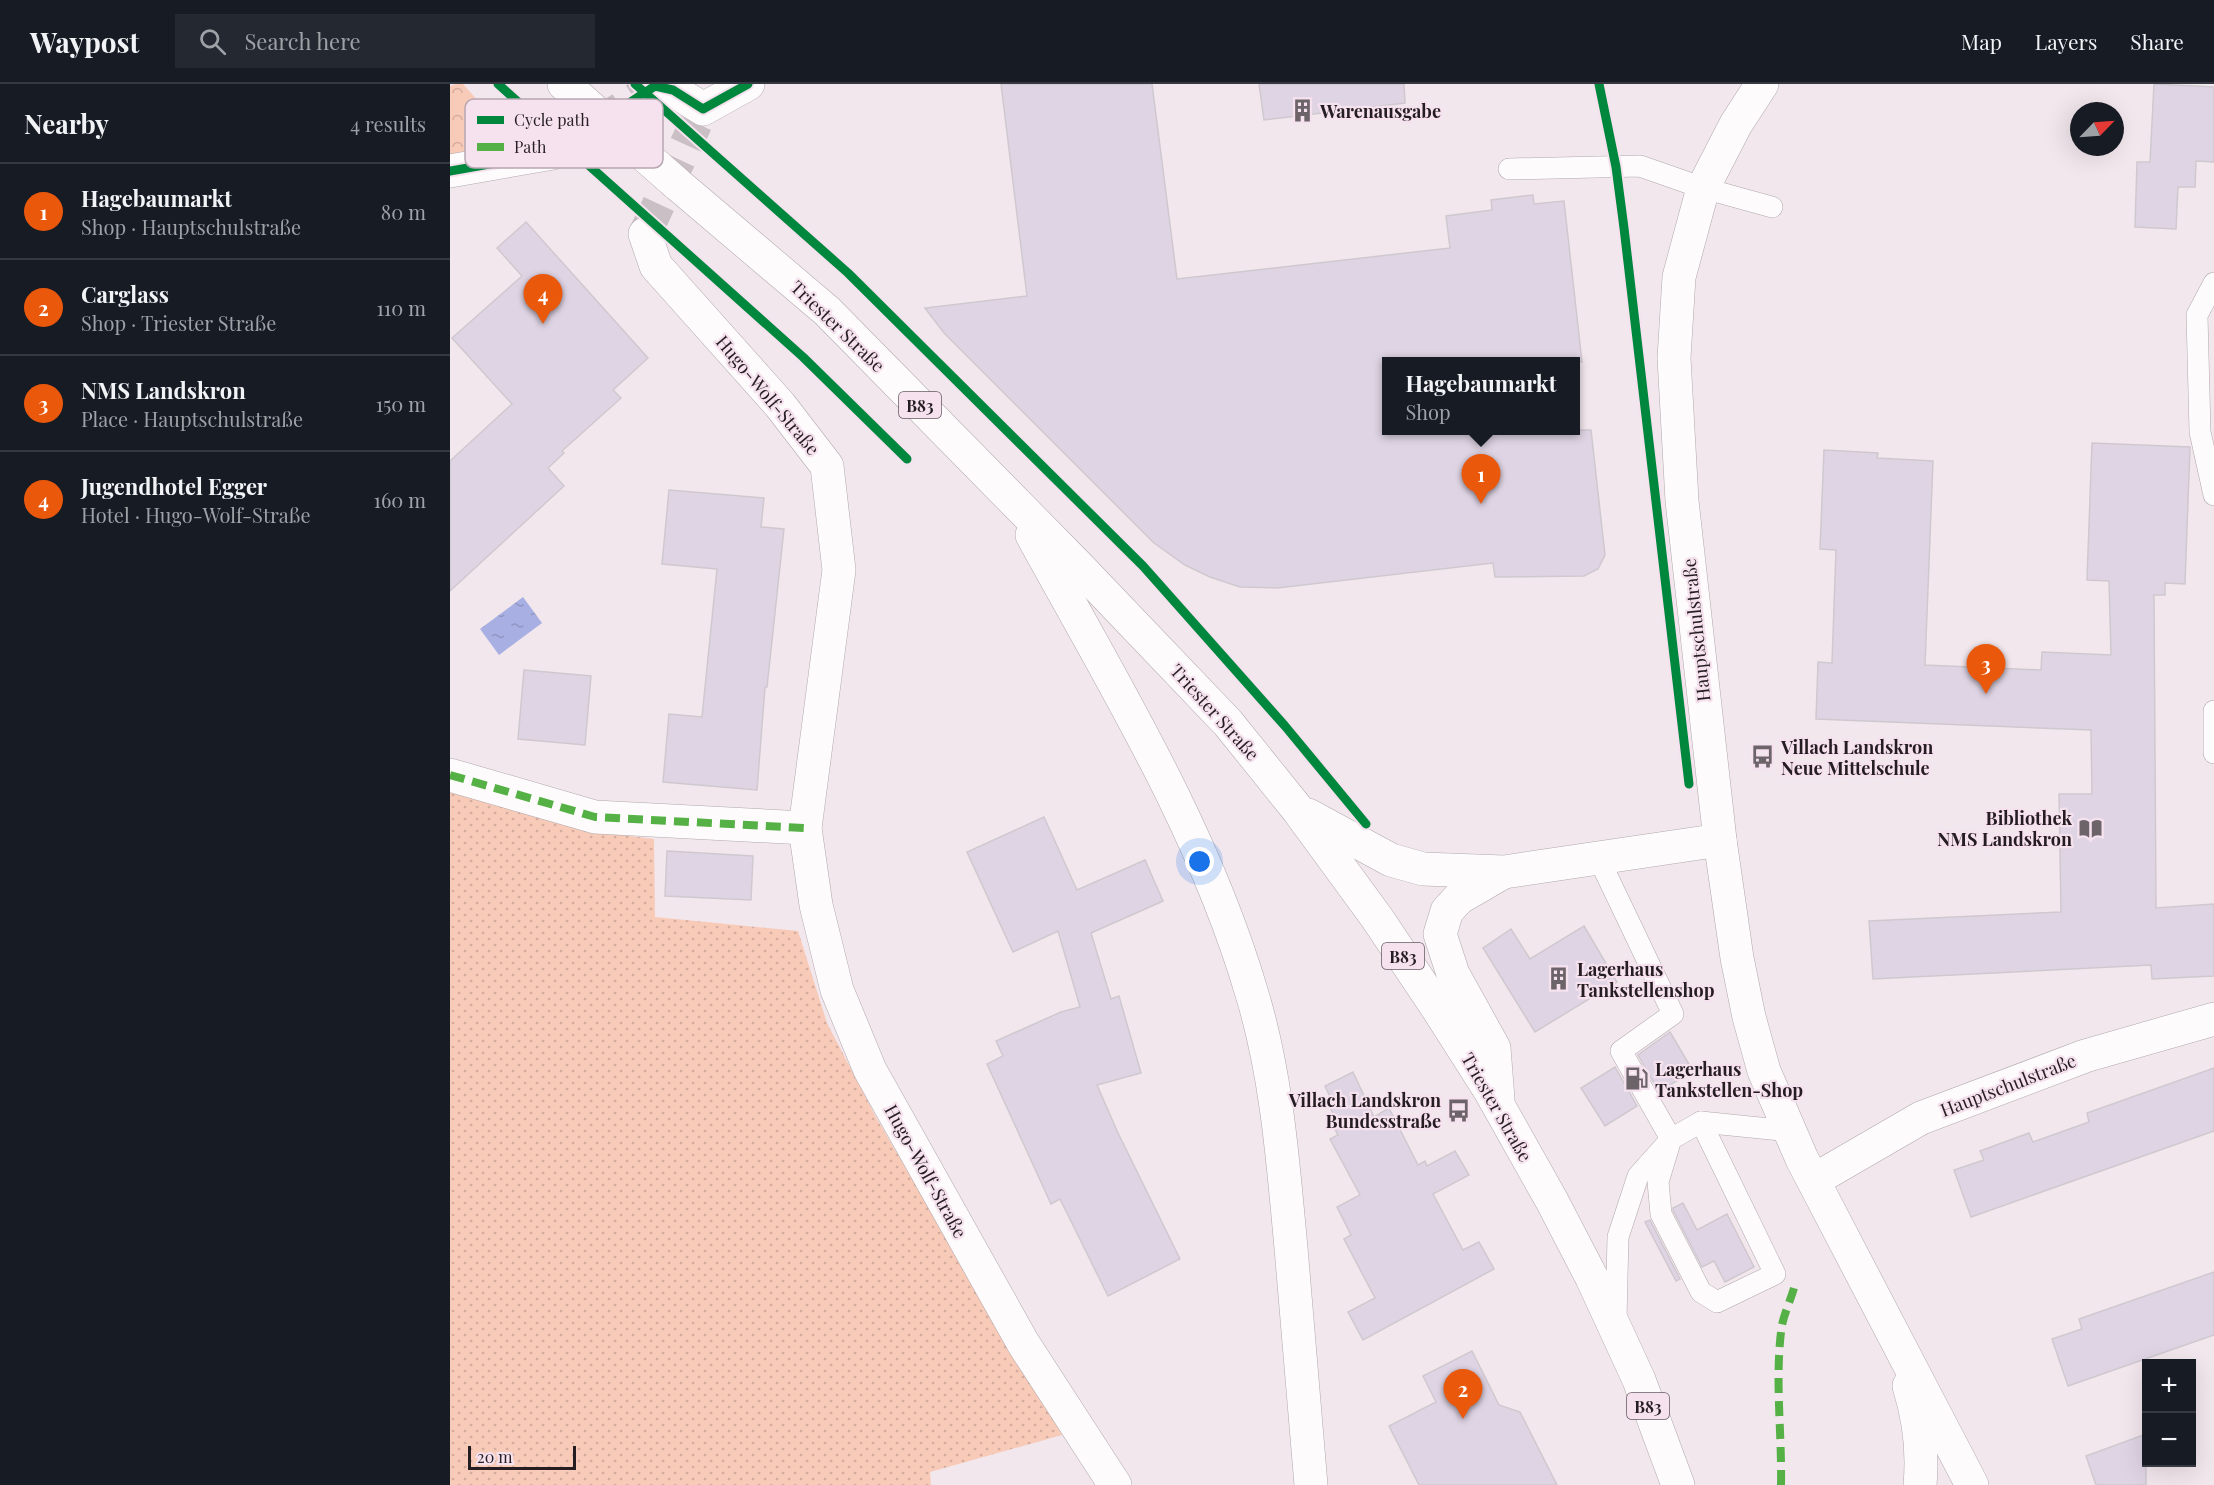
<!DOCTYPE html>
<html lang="en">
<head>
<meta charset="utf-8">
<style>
  body { margin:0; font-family:"Playfair Display",serif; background:#242831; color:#f1f3f6 }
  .controls { position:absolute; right:18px; bottom:18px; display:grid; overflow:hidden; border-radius:0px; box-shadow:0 6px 24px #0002 }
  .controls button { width:54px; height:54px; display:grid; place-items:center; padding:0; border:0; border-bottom:2px solid #363941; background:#171b24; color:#f1f3f6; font:30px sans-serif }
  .compass { position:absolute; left:1620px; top:18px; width:54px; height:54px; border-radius:50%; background:#171b24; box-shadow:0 6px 24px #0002; rotate:65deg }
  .scale { position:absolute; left:18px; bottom:15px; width:108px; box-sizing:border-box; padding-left:6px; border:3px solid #251d22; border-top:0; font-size:16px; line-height:21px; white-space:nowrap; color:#251d22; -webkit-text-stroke:4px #f6e2ee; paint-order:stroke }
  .you { position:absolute; left:750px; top:778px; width:21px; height:21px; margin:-15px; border:4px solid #fff; border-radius:50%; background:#1a73e8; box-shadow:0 0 0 9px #1a73e833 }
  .badge { display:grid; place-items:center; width:39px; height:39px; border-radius:50%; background:#ea580c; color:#fff; font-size:20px; font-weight:700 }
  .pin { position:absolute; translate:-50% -50px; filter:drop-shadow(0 2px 3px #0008) }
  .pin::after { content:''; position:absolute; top:32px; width:21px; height:18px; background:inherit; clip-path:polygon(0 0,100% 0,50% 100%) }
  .popup { position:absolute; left:932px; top:273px; width:198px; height:78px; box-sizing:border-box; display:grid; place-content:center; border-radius:0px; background:#171b24; filter:drop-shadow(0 2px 4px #0005); font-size:20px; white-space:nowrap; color:#9ea1a6 }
  .popup b { font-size:22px; color:#f1f3f6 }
  .popup::after { content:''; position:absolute; left:50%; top:100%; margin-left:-12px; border:12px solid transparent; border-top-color:#171b24 }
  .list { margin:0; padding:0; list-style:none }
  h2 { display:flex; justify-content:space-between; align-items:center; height:78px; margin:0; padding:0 24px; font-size:26px }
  h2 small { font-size:20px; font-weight:400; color:#9ea1a6 }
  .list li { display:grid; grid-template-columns:39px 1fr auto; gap:18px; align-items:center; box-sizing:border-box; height:96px; padding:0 24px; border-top:2px solid #363941 }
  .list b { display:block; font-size:22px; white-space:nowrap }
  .list p { margin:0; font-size:20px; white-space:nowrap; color:#9ea1a6 }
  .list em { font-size:20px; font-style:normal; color:#9ea1a6 }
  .icon { flex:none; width:33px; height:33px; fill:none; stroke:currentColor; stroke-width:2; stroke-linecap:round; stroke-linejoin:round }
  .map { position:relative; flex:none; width:1764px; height:1401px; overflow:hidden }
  header { display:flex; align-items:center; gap:36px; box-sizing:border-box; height:84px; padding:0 30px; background:#171b24; border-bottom:2px solid #363941 }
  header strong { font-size:28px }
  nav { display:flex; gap:33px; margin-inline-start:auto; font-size:21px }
  .search { width:420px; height:54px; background:#242831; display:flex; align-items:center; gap:15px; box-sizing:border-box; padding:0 21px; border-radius:0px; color:#9ea1a6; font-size:22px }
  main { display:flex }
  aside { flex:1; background:#171b24 }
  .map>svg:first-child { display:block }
  .grass { fill:url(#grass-dots) }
  .forest { fill:url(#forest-crowns) }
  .water { fill:url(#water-ripples) }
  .building { fill:#dfd4e4; stroke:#cfc9cf; stroke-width:1.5 }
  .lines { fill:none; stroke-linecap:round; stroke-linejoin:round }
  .street-tunnel { stroke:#c9bfc4; stroke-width:33; stroke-dasharray:33 16; stroke-linecap:butt }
  .lane-casing { stroke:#b0a8ad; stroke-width:22 }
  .street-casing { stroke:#b0a8ad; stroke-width:34 }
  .secondary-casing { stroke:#b0a8ad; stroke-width:34 }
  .primary-casing { stroke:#b0a8ad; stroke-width:34 }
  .lane { stroke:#fdfbfc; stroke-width:21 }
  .street { stroke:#fdfbfc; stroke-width:33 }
  .secondary { stroke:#fdfbfc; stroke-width:33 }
  .primary { stroke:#fdfbfc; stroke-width:33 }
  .primary-bridge-casing { stroke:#b0a8ad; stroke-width:34; stroke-linecap:butt }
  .primary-bridge { stroke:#fdfbfc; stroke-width:33 }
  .quiet { stroke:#55b145; stroke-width:8; stroke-dasharray:15 8; stroke-linecap:butt }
  .cycleway-casing { stroke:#f6e2ee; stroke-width:13 }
  .cycleway { stroke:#00873e; stroke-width:9 }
  .labels { text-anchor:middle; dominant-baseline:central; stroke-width:4.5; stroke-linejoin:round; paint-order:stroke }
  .shield { fill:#f6e2ee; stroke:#64585f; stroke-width:1.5 }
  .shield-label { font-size:16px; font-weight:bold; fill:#251d22 }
  .poi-label { font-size:18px; font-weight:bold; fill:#251d22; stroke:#f6e2ee; text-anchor:start }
  .street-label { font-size:18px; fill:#251d22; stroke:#f6e2ee }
  .key { fill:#f6e2ee; stroke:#b7a7b1; stroke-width:1.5 }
  .key-label { font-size:16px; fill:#251d22 }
</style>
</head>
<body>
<header>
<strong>Waypost</strong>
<div class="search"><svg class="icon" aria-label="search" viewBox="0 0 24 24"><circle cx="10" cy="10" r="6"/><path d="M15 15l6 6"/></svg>Search here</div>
<nav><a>Map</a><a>Layers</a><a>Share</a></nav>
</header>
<main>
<aside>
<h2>Nearby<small>4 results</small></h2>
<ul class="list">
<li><span class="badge">1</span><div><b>Hagebaumarkt</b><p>Shop · Hauptschulstraße</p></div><em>80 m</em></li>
<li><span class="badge">2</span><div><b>Carglass</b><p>Shop · Triester Straße</p></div><em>110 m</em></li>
<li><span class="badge">3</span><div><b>NMS Landskron</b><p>Place · Hauptschulstraße</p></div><em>150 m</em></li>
<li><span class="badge">4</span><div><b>Jugendhotel Egger</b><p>Hotel · Hugo-Wolf-Straße</p></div><em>160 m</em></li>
</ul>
</aside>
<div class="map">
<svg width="1764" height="1401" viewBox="0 0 1764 1401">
  <defs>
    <pattern id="grass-dots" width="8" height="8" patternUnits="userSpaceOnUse" patternTransform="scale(1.5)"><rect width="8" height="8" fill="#f8cab8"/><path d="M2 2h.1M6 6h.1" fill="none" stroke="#d4ad9e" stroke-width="1.8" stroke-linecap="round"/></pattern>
    <pattern id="forest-crowns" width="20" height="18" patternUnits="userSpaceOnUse" patternTransform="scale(1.5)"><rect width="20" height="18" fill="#f8cab8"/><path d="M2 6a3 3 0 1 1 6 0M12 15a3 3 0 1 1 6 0" fill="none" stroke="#d4ad9e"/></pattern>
    <pattern id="water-ripples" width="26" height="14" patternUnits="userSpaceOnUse" patternTransform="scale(1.5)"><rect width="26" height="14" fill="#a8afe2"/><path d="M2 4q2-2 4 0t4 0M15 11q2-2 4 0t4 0" fill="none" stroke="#9096c2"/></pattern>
  </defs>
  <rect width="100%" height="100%" fill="#f2e7ed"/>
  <polygon class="grass" points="0,702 139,747 204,755 205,833 348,847 377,939 427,1035 612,1351 480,1388 481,1401 0,1401"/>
  <polygon class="forest" points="6,0 13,0 78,73 0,90 0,2"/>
  <polygon class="water" points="73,513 92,539 49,571 30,545"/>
  <g class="building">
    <polygon points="551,0 702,0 727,195 1000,164 996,132 1042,126 1041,116 1083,111 1084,120 1114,117 1132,278 936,278 936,346 1141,346 1155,471 1148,485 1134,492 1045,493 1043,479 827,504 790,503 760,493 735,481 704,459 494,249 475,224 577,212"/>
    <polygon points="809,0 954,0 955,19 814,36"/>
    <polygon points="1704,0 1764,3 1764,78 1746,77 1745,103 1728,103 1726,145 1685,143 1687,78 1700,78"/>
    <polygon points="76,138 198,274 163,306 171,314 112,367 114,369 98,384 114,402 0,507 0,377 62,320 2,254 72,192 47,164"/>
    <polygon points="1642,359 1740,363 1735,500 1715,499 1715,511 1704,511 1706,824 1764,820 1764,892 1702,895 1701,881 1423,895 1419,837 1611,828 1609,710 1642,710 1641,646 1366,635 1368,578 1382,579 1386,466 1370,465 1374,366 1428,369 1427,374 1483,377 1475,581 1591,586 1592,568 1661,571 1659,497 1637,496"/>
    <polygon points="219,406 314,414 311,443 334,445 317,603 315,603 307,706 213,698 219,630 252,633 267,485 212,480"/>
    <polygon points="74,586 141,592 135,661 68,655"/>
    <polygon points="594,733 627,806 695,776 713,817 641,849 661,915 669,912 691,989 647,1001 668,1049 730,1175 658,1212 610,1115 601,1120 537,980 553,972 546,957 611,928 630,923 608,847 563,868 517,768"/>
    <polygon points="217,767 303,772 301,816 215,812"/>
    <polygon points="1134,842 1167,898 1085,948 1033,864 1061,845 1080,875"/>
    <polygon points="1220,948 1243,987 1209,1008 1188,971"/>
    <polygon points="1165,983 1187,1022 1155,1042 1131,1004"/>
    <polygon points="1764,984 1764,1047 1521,1133 1504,1086 1534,1076 1530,1067 1579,1049 1583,1058 1639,1038 1637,1029"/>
    <polygon points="903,988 924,1033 939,1024 968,1081 975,1077 977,1082 1005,1067 1019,1091 983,1110 1013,1166 1029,1158 1044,1185 913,1256 898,1228 925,1214 894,1155 901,1151 887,1123 910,1111 880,1055 888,1051 880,1036 885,1034 878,1019 882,1017 875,1002"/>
    <polygon points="1233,1119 1247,1146 1277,1130 1304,1183 1275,1198 1264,1177 1252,1183 1223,1126 1223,1124"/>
    <polygon points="1200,1136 1230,1195 1226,1197 1195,1138"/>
    <polygon points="1764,1188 1764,1251 1618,1302 1602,1255 1632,1245 1629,1235"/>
    <polygon points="1022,1267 1049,1321 1070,1328 1107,1401 969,1401 939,1342 986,1318 973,1292"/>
    <polygon points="1696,1350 1696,1401 1646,1401 1636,1372"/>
  </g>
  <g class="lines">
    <g class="street-tunnel">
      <polyline points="103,69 205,2"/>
      <polyline points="195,150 246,39"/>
    </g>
    <defs>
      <g id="lane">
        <polyline points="1059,85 1190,82 1253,104 1322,123"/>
        <polyline points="1764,199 1747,231 1750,348 1764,411"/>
        <polyline points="1764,627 1764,669"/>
        <polyline points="1148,773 1223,930 1171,967 1221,1055 1208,1098 1211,1130 1251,1208 1267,1218 1325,1190 1251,1038"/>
        <polyline points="1166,1235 1168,1153 1188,1092 1221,1055 1251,1038 1340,1047"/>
      </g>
      <g id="street">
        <polyline points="205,2 223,6 253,25 298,0"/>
        <polyline points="0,87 103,69"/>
        <polyline points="195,150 206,182 330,321 377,382 389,486 355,744 366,821 387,906 420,986 573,1259 665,1401"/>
        <polyline points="0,691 145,733 355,744"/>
        <polyline points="1364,1096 1471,1034 1635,972 1764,935"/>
      </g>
      <g id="secondary">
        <polyline points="1312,0 1286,40 1253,104 1229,193 1224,274 1232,417 1270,756 1287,874 1299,933 1314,987 1352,1075 1522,1401"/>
        <path d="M1459,1302C1469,1334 1473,1368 1470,1401"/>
      </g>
      <g id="primary">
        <polyline points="114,0 151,33"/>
        <polyline points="226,99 377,227 628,482 778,639 848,726 927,834 986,922 1039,1005 1102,1117 1142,1194 1189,1296 1228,1401"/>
        <path d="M582,451C663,599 754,746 802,910C827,992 833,1079 841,1164C848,1243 855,1322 861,1401"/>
        <polyline points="858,731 941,776 973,785 1054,788 1270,756"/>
        <polyline points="1048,1015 1044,964 1003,890 990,850 997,827 1009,814 1052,789"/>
      </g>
    </defs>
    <use href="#lane" class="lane-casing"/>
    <use href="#street" class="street-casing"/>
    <use href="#secondary" class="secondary-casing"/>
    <use href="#primary" class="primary-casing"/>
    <use href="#lane" class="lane"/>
    <use href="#street" class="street"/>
    <use href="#secondary" class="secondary"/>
    <use href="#primary" class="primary"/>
    <defs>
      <polyline id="primary-bridge" points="151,33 226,99"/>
    </defs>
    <use href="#primary-bridge" class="primary-bridge-casing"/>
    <use href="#primary-bridge" class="primary-bridge"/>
    <g class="quiet">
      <polyline points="0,691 145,733 355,744"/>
      <path d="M1331,1401C1332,1350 1325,1299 1331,1248C1332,1234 1340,1218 1344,1204"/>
    </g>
    <defs>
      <g id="cycleway">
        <polyline points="48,0 353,273 457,375"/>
        <polyline points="185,0 398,189 693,482 835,642 916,740"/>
        <polyline points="1149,0 1166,83 1174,144 1239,700"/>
        <polyline points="0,87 103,69 205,2 223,6 253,25 298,0"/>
      </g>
    </defs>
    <use href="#cycleway" class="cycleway-casing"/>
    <use href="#cycleway" class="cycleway"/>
  </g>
  <defs>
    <symbol id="building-bare" viewBox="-9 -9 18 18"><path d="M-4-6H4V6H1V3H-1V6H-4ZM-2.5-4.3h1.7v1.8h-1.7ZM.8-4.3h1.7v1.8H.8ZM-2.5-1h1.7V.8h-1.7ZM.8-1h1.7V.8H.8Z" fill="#6d6469" stroke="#f6e2ee" stroke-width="2.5" paint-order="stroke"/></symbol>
    <symbol id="bus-bare" viewBox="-9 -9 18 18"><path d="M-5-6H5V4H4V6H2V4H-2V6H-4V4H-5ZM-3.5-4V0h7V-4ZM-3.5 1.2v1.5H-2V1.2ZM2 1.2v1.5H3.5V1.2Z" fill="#6d6469" stroke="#f6e2ee" stroke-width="2.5" paint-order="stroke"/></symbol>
    <symbol id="library-bare" viewBox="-9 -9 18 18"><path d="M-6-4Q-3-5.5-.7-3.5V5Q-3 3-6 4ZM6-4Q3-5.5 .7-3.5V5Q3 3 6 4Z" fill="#6d6469" stroke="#f6e2ee" stroke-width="2.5" paint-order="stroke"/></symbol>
    <symbol id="fuel-bare" viewBox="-9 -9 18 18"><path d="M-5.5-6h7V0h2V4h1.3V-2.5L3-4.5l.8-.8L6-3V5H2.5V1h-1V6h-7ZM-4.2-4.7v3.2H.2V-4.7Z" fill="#6d6469" stroke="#f6e2ee" stroke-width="2.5" paint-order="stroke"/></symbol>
  </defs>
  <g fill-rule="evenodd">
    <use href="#building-bare" x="836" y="10" width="33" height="33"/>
    <use href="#bus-bare" x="1296" y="656" width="33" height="33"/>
    <use href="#library-bare" x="1624" y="728" width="33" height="33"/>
    <use href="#building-bare" x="1092" y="878" width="33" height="33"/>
    <use href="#fuel-bare" x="1170" y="978" width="33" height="33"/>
    <use href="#bus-bare" x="992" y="1010" width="33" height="33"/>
  </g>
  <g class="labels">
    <g class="shield">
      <rect x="449" y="308" width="42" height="26" rx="4.5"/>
      <rect x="932" y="859" width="42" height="26" rx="4.5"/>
      <rect x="1177" y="1309" width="42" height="26" rx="4.5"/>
    </g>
    <g class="shield-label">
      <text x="470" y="321">B83</text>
      <text x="953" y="872">B83</text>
      <text x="1198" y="1322">B83</text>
    </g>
    <g class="poi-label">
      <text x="870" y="27">Warenausgabe</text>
      <text x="1331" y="663">Villach Landskron<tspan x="1331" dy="21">Neue Mittelschule</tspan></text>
      <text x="1622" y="734" text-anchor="end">Bibliothek<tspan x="1622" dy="21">NMS Landskron</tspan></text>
      <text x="1127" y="885">Lagerhaus<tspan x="1127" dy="21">Tankstellenshop</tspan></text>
      <text x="1205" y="985">Lagerhaus<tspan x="1205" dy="21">Tankstellen-Shop</tspan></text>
      <text x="991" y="1016" text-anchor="end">Villach Landskron<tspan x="991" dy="21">Bundesstraße</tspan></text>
    </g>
    <g class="street-label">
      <text transform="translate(388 242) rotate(44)">Triester Straße</text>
      <text transform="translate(318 311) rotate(50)">Hugo-Wolf-Straße</text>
      <text transform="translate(1246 546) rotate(-96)">Hauptschulstraße</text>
      <text transform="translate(765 628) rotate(48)">Triester Straße</text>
      <text transform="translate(1558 1001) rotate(-21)">Hauptschulstraße</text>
      <text transform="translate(1047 1023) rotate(60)">Triester Straße</text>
      <text transform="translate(476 1087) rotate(61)">Hugo-Wolf-Straße</text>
    </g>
  </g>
  <rect x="15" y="15" width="198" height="69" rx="9" class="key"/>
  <rect x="27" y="32" width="27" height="8" fill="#00873e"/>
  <rect x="27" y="59" width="27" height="8" fill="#55b145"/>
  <g class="key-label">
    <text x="64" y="42">Cycle path</text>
    <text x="64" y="69">Path</text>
  </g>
</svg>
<div class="controls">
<button>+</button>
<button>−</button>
</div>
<svg class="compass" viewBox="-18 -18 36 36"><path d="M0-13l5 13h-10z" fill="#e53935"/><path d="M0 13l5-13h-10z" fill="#9ea1a6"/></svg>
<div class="scale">20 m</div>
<div class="you"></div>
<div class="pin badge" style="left:1031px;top:420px">1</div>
<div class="popup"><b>Hagebaumarkt</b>Shop</div>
<div class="pin badge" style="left:1013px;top:1335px">2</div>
<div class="pin badge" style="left:1536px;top:610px">3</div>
<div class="pin badge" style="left:93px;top:240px">4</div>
</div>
</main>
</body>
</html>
